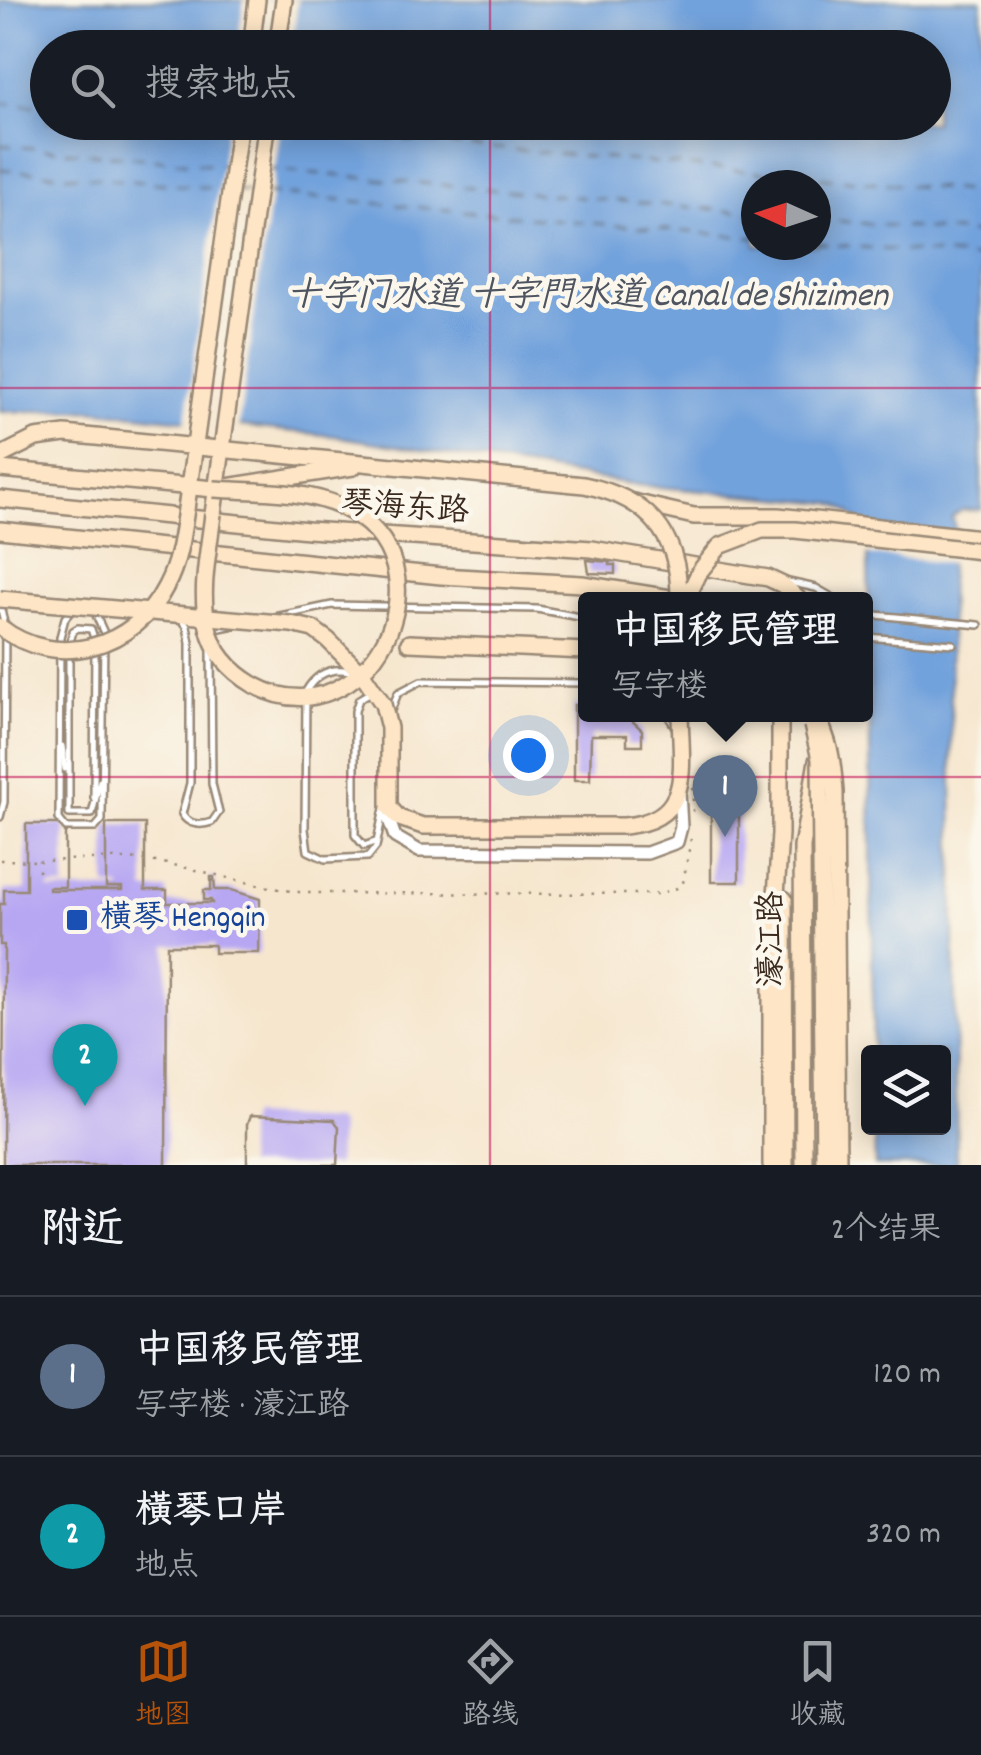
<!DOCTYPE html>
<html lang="zh">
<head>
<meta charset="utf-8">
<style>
  body { margin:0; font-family:Dekko,"LXGW WenKai TC",sans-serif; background:#20242c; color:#f1f3f6 }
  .controls { position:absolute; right:30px; bottom:30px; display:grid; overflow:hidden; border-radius:10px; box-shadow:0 5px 25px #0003 }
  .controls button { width:90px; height:90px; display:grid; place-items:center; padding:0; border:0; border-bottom:2px solid #363941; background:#171b24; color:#f1f3f6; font:50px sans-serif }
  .compass { position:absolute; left:741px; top:170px; width:90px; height:90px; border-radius:50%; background:#171b24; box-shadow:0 5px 25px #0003; rotate:273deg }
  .you { position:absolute; left:528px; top:755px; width:35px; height:35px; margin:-25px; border:8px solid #fff; border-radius:50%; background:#1a73e8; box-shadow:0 0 0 15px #1a73e833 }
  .badge { display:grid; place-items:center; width:65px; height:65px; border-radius:50%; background:#b45309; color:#fff; font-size:32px; font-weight:700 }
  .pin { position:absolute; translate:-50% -82px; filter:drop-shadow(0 2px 5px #0008) }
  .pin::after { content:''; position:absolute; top:52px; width:35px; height:30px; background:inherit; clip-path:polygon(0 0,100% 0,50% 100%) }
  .popup { position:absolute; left:578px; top:592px; width:295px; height:130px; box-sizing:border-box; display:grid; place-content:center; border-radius:10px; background:#171b24; filter:drop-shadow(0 2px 8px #0005); font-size:32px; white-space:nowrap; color:#9ea1a6 }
  .popup b { font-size:38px; color:#f1f3f6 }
  .popup::after { content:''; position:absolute; left:50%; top:100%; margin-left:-20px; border:20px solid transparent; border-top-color:#171b24 }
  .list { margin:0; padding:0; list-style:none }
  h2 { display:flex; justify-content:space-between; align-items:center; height:130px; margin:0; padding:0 40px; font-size:42px }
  h2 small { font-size:32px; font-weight:400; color:#9ea1a6 }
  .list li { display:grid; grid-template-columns:65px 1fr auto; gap:30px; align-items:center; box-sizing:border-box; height:160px; padding:0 40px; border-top:2px solid #363941 }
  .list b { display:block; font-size:38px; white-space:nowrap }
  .list p { margin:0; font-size:32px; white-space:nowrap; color:#9ea1a6 }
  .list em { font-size:32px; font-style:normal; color:#9ea1a6 }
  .icon { flex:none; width:55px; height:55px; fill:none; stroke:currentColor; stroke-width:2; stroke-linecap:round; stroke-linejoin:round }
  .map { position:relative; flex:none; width:981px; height:1165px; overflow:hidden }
  .search { position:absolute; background:#171b24; box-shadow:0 5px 25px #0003; left:30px; right:30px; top:30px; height:110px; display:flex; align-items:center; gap:25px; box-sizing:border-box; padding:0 35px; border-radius:55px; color:#9ea1a6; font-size:38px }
  .sheet { height:450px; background:#171b24 }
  nav { display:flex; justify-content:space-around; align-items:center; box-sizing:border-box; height:140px; border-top:2px solid #363941; background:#171b24; font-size:28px; color:#9ea1a6 }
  nav a { display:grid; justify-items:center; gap:5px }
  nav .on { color:#b45309 }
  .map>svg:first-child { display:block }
  .water { fill:#72a2dc; stroke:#56667d; stroke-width:2.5; fill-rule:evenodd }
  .pier { fill:#f6e6ce }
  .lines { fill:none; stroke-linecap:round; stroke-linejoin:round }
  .ferry { stroke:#4e5460; stroke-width:2.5; stroke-dasharray:12 10; stroke-linecap:butt }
  .building { fill:#b7a7f3 }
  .lane-casing { stroke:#988876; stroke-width:10 }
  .secondary-casing { stroke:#988876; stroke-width:20 }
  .path { stroke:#988876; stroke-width:2.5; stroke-dasharray:2.5 8; stroke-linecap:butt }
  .lane { stroke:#fff; stroke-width:5 }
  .secondary { stroke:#fde5c5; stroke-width:15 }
  .lane-bridge-casing { stroke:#988876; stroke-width:10; stroke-linecap:butt }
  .street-bridge-casing { stroke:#988876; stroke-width:16; stroke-linecap:butt }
  .secondary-bridge-casing { stroke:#988876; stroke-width:20; stroke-linecap:butt }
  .lane-bridge { stroke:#fff; stroke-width:5 }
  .street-bridge { stroke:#fff; stroke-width:11 }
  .secondary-bridge { stroke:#fde5c5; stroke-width:15 }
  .grid { fill:none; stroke:#c2185b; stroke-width:2.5; stroke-opacity:0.55 }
  .transit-dot { fill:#1a4fb4; stroke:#fbf7ec; stroke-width:4 }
  .labels { text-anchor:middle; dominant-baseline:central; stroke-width:9; stroke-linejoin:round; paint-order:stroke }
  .street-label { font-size:32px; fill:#3b2a1e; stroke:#fbf7ec }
  .transit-label { font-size:32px; fill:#164399; stroke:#fbf7ec; text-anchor:start }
  .water-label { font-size:35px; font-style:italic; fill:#4e5460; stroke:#fbf7ec }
</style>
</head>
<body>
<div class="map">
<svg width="981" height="1165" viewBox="0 0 981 1165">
  <rect width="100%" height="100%" fill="#fbf7ec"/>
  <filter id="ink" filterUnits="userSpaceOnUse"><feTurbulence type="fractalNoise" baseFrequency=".01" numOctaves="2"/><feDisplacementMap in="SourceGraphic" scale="20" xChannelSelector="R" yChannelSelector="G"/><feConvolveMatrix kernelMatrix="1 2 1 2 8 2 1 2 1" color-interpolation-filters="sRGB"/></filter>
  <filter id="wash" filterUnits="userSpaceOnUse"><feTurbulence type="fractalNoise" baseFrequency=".0048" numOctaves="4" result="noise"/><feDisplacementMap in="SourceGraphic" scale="40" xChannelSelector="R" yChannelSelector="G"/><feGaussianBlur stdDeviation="2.25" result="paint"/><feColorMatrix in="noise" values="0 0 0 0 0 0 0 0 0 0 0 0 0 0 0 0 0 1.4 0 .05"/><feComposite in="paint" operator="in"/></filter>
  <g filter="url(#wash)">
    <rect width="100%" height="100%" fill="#f6e6ce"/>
    <path class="water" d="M0,0H981V510H962L952,517L957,536L949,546L957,1165H875L874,1128H944V1052H873L868,548C862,525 856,510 831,503L637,485L334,436L89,410L0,412ZM48,48H934V122H48ZM756,185H816V245H756Z"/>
    <g class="pier">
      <polygon points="244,0 298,0 292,48 237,47"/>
      <polygon points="227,123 281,123 238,431 185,426"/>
      <polygon points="861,538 954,546 954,564 863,554"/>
    </g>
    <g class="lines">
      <g class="ferry">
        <polyline points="0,103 48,107"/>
        <polyline points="217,122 235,124"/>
        <polyline points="273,128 981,192"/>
        <polyline points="0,145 228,166"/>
        <polyline points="0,169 222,189"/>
        <polyline points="265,169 756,213"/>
        <polyline points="235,190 252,192"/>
        <polyline points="265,193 756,238"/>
        <polyline points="816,219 981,234"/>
        <polyline points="816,243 981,258"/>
      </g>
    </g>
    <g id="blocks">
      <g class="building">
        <polygon points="587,560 610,562 610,565 615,565 615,574 589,573"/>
        <polygon points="574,705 585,705 585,714 625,714 642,730 642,745 627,745 627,735 591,735 590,780 574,780"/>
        <rect x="711" y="793" width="28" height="89"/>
        <polygon points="26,824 65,824 65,887 49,887 49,890 122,890 122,887 106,887 106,824 145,824 145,890 167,890 167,903 212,903 211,900 204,900 204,890 211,890 211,877 214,877 215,890 231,890 260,899 259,953 214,953 214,945 167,945 166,1165 3,1165 4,952 4,945 0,945 0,904 4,904 4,890 26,890"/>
        <polygon points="250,1116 334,1120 339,1127 337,1165 247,1165 247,1124"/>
      </g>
    </g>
  </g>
  <g filter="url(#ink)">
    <use href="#blocks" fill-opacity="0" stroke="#988876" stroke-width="2.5"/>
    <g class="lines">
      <defs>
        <g id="lane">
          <polyline points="784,581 816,588 837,600"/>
          <polyline points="0,605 5,627 4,802 0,817"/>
          <polyline points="71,611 65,618 60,637 59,819 66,828 95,828 102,820 104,633 95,613"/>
          <polyline points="865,614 979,625"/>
          <polyline points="275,617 332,605 537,609 585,618"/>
          <polyline points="215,629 235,625"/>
          <polyline points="865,634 866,637 953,644"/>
          <polyline points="390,713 398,693 421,681 585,683"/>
          <polyline points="667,714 675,727"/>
          <polyline points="62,746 65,769"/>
          <polyline points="94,798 95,641 91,629 78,628 73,631 69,646 69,814 92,814 100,781"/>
        </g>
        <g id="secondary">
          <polyline points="251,48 257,0"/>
          <polyline points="277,48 284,0"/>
          <polyline points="0,456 36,438 65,434 373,464"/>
          <polyline points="0,469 214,489 353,467"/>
          <polyline points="0,499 308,530 592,549 768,578 783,585 799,600"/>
          <polyline points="633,502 694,516 778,516 981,538"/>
          <polyline points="186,509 240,122"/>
          <polyline points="213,514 267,122"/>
          <polyline points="0,530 441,576 582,584 683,600"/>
          <polyline points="409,643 585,651"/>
          <polyline points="784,899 785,1165"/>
          <polyline points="771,1165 771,972 780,834 780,714"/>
          <polyline points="804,1165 802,847 817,761"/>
        </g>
      </defs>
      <use href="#lane" class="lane-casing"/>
      <use href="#secondary" class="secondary-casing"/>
      <g class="path">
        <polyline points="693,788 693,815"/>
        <polyline points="0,860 38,861"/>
        <path d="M39,872V861C77,860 118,856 156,862C207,870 256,888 308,893L658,894L677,888L683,883L692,833"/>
      </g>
      <use href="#lane" class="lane"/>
      <use href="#secondary" class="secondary"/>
      <defs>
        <g id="lane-bridge">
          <path d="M182,620L187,626L190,643V783L182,814C188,825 201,826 212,822L219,812L212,784L211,650"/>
          <path d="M350,671C331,667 316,674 306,691L305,829L308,851L325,859L368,857L376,847L384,808"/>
          <polyline points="371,692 359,699 355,711 355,835 364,846 375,842"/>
        </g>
        <polyline id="street-bridge" points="389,807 389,820 395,837 419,851 647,853 677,842 681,827 679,791"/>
        <g id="secondary-bridge">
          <path d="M373,464L584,485C648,498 680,534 679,600"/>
          <path d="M213,514C209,550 199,591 208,627C214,653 232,672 254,685C366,746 462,564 342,507C304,489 255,492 214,489"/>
          <path d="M0,599L291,624L313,629L328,640L364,676L383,704L389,728V807L399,818L423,826H624C694,820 681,768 680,714"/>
          <polyline points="686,600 700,571 720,546 762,530 795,530 981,551"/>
          <path d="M0,627C56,671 135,648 166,586C179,562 182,535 186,509"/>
          <path d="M815,714C830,739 833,764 835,792L838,1165"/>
          <polyline points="812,725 820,759 824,1165"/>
        </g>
      </defs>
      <use href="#lane-bridge" class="lane-bridge-casing"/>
      <use href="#street-bridge" class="street-bridge-casing"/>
      <use href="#secondary-bridge" class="secondary-bridge-casing"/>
      <use href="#lane-bridge" class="lane-bridge"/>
      <use href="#street-bridge" class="street-bridge"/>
      <use href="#secondary-bridge" class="secondary-bridge"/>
    </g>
  </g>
  <path class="grid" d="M490,0V48M490,122V1165M0,388H981M0,777H981"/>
  <rect class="transit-dot" x="65" y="908" width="24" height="24" rx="5"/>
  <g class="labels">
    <g class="street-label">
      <text transform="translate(405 510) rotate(4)">琴海东路</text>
      <text transform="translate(774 939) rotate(-90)">濠江路</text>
    </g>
    <g class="transit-label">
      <text x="100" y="920">橫琴 Hengqin</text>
    </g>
    <g class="water-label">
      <text x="587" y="298">十字门水道 十字門水道 Canal de Shizimen</text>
    </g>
  </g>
</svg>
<div class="controls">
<button><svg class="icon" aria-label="layers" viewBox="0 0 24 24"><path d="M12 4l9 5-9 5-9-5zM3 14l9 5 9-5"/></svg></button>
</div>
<svg class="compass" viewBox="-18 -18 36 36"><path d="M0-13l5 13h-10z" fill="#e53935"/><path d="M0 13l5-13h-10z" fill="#9ea1a6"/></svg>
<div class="you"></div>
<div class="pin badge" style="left:725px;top:837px;background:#5c6f8a">1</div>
<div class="popup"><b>中国移民管理</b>写字楼</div>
<div class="pin badge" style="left:85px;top:1106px;background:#0f9aa8">2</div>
<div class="search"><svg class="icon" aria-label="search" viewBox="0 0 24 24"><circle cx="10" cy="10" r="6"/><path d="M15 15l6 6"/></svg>搜索地点</div>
</div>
<section class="sheet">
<h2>附近<small>2个结果</small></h2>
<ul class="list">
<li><span class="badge" style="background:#5c6f8a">1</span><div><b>中国移民管理</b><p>写字楼 · 濠江路</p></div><em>120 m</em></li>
<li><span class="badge" style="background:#0f9aa8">2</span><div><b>横琴口岸</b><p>地点</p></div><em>320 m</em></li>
</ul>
</section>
<nav>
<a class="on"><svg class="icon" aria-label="map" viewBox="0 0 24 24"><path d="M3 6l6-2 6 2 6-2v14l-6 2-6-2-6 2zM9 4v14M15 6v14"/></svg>地图</a>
<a><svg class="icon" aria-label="directions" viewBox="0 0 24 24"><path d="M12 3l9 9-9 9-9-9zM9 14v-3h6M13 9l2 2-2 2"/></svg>路线</a>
<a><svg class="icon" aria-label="saved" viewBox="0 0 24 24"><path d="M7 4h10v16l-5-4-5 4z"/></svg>收藏</a>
</nav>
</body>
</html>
